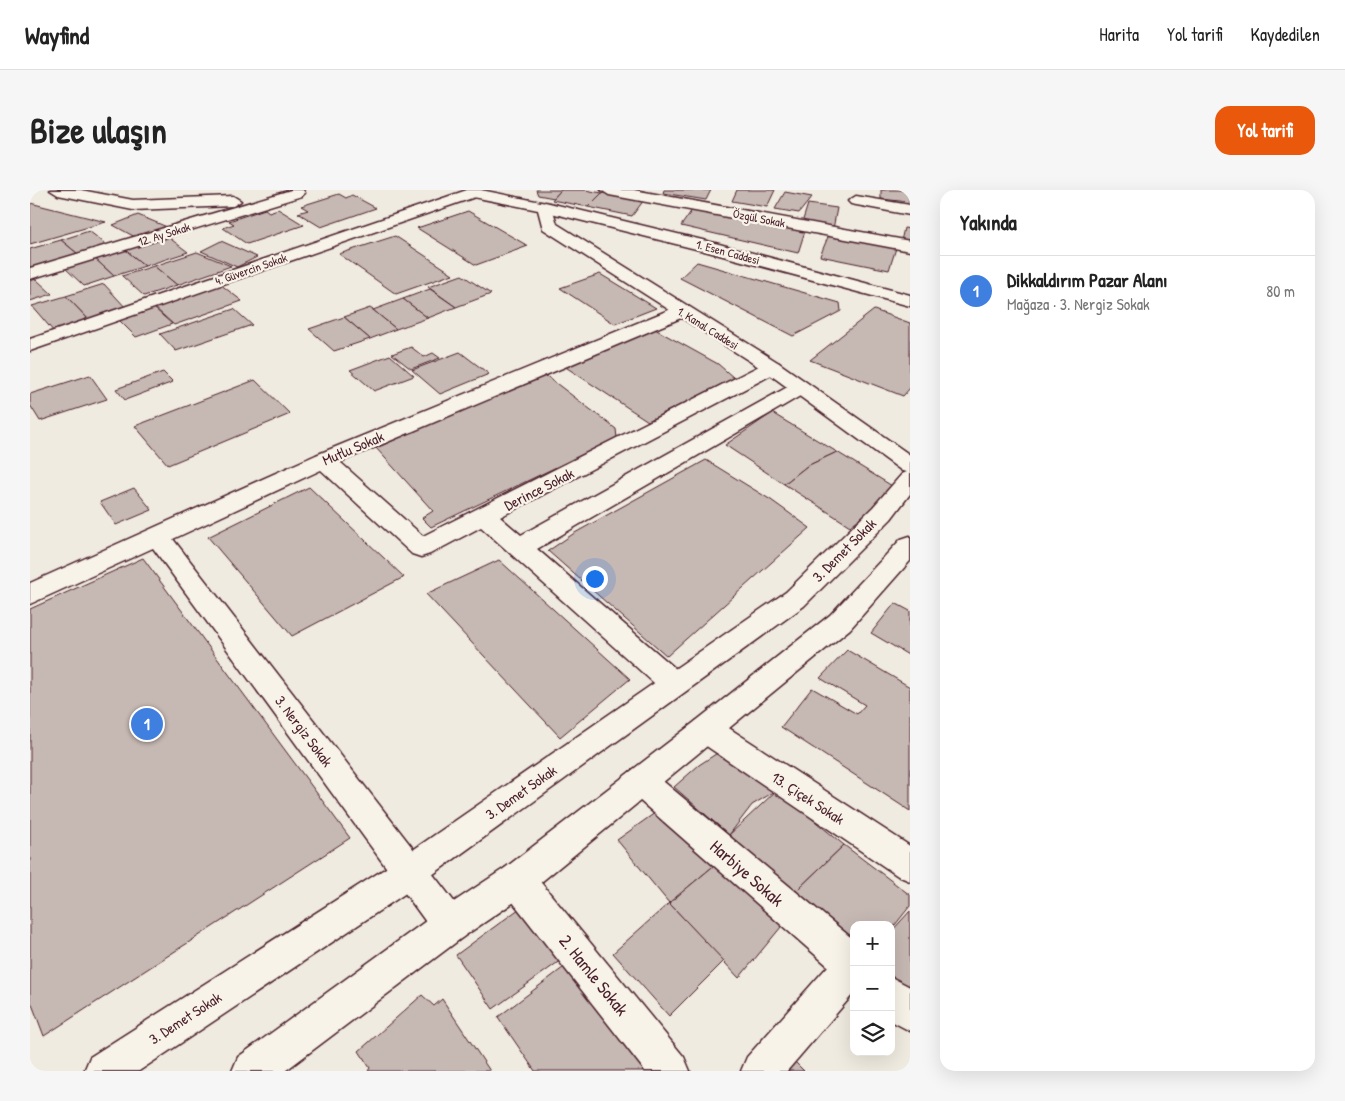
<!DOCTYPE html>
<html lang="tr">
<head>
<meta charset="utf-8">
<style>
  body { margin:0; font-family:"Patrick Hand",sans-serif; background:#f6f6f6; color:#222 }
  .controls { position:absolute; right:15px; bottom:15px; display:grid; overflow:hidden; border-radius:10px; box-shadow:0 5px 20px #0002 }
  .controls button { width:45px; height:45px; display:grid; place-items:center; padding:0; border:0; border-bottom:1px solid #e0e0e0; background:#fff; color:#222; font:25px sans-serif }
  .you { position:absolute; left:564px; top:388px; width:18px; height:18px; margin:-12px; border:4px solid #fff; border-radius:50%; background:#1a73e8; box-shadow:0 0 0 8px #1a73e833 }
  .badge { display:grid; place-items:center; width:32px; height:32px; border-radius:50%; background:#ea580c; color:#fff; font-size:16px; font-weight:700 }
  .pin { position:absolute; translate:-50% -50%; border:2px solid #fff; box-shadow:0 1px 5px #0006 }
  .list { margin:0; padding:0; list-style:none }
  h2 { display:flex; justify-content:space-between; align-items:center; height:65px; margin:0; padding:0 20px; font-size:21px }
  h2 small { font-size:16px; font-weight:400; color:#767676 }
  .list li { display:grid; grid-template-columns:32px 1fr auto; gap:15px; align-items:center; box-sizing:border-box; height:70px; padding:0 20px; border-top:1px solid #e0e0e0 }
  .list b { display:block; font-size:19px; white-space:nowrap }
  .list p { margin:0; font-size:16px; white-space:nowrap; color:#767676 }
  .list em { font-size:16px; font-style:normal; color:#767676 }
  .icon { flex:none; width:28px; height:28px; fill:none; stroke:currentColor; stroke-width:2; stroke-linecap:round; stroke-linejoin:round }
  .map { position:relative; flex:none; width:880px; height:881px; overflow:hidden; border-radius:15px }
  header { display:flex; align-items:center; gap:30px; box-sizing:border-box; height:70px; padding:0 25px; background:#fff; border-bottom:1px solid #e0e0e0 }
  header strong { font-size:24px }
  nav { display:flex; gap:28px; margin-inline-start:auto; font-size:18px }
  .intro { display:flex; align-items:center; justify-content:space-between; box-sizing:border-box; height:120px; padding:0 30px }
  h1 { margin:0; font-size:35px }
  .button { padding:12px 22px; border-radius:15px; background:#ea580c; color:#fff; font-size:18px; font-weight:700 }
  main { display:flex; gap:30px; padding:0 30px }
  aside { flex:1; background:#fff; border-radius:15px; box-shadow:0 5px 20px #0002 }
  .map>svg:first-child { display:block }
  .building { fill:#c6b8b3; stroke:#4a1f2b }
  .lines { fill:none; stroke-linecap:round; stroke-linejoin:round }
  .minor-casing { stroke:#4a1f2b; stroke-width:3 }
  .major-casing { stroke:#4a1f2b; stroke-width:3 }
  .minor { fill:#f7f3e8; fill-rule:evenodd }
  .major { fill:#f7f3e8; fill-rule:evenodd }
  .labels { text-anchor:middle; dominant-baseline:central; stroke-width:4.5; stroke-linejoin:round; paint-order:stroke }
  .far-street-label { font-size:12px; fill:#4a1f2b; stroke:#f7f3e8 }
  .street-label { font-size:15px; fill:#4a1f2b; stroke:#f7f3e8 }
  .near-street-label { font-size:18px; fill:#4a1f2b; stroke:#f7f3e8 }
</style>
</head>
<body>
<header>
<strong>Wayfind</strong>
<nav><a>Harita</a><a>Yol tarifi</a><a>Kaydedilen</a></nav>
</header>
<div class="intro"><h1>Bize ulaşın</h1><a class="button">Yol tarifi</a></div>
<main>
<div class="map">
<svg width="880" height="881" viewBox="0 0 880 881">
  <rect width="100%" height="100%" fill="#f0ebe0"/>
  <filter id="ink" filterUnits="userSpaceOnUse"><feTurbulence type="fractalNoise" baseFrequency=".02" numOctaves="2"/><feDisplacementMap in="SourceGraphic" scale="10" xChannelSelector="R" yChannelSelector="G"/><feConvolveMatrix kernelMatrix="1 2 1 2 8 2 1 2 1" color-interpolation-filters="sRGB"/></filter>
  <g filter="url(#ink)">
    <g class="building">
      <polygon points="506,0 531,0 524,8 508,5"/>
      <polygon points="531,0 555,0 572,3 558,17 522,10"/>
      <polygon points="634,0 681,0 676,10 633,3"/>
      <polygon points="707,0 745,0 737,17 702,11"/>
      <polygon points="851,0 880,0 879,12 851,9"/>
      <polygon points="755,2 782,7 769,23 745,19"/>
      <polygon points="572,3 614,10 602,26 558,17"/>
      <polygon points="309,4 316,8 322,5 346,18 291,37 268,23 278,20 271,16"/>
      <polygon points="0,13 76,32 0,54"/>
      <polygon points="778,14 807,18 803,39 772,33"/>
      <polygon points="235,19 239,22 248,19 274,35 217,54 193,38 204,34 199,31"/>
      <polygon points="662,20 776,38 768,63 651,36"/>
      <polygon points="438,21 498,56 446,75 387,38"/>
      <polygon points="108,25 137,37 105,47 83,35"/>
      <polygon points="874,38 880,39 880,53 871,51"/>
      <polygon points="59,41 77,55 48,64 31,50"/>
      <polygon points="800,42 867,55 859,80 790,66"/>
      <polygon points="134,44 158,62 115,76 92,57"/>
      <polygon points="365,46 423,84 366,104 309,64"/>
      <polygon points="31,50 48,64 0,79 0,59"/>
      <polygon points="191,51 227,67 207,77 171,61"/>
      <polygon points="92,57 115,76 84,86 63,67"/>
      <polygon points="167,62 201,76 147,95 124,76"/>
      <polygon points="63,67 84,86 54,96 33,76"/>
      <polygon points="667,72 810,113 811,121 763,146 650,88"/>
      <polygon points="124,76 147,95 114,106 92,86"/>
      <polygon points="570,84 626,118 585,134 530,98"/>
      <polygon points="432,85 461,104 426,117 398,97"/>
      <polygon points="6,89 22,104 0,111 0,91"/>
      <polygon points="74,94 96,118 59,130 36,106"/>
      <polygon points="190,94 212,111 144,135 124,117"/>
      <polygon points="400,99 426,117 398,128 373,109"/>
      <polygon points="36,106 59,130 24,142 2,116"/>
      <polygon points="373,109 398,128 366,139 343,120"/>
      <polygon points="124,118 142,134 106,147 89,130"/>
      <polygon points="340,118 343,120 366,139 340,149 314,127"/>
      <polygon points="204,119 222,135 146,161 130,144"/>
      <polygon points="844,120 880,133 880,198 873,206 780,170"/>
      <polygon points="314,127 340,149 304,161 279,139"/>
      <polygon points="623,138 688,174 704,188 618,231 534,176"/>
      <polygon points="381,157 394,167 403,163 410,168 381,179 362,164"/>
      <polygon points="430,162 459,184 410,204 382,180"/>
      <polygon points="360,165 384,186 344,201 320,180"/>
      <polygon points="133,182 143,192 95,210 86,199"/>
      <polygon points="514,184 586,239 587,248 401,337 392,328 403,321 346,258"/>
      <polygon points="60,185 77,209 10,231 0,215 0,204"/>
      <polygon points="225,190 260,224 138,275 105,236"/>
      <polygon points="742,223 807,262 777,276 754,294 695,255"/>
      <polygon points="807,262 867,299 820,336 754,294 777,276"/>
      <polygon points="676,270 741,310 780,338 637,466 518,361 543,344"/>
      <polygon points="279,297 374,387 262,446 178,347"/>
      <polygon points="104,298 122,320 86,335 70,312"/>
      <polygon points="113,368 320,648 14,846 0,809 0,419"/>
      <polygon points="469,370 600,489 530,547 396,404"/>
      <polygon points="865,413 880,421 880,466 841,443"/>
      <polygon points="817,460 880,497 880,621 751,537 782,498 827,524 835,515 790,488"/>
      <polygon points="695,558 747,600 722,615 699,645 644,597 669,575"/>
      <polygon points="747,600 814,655 765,702 699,645"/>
      <polygon points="629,620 687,673 639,713 587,650"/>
      <polygon points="814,655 880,705 880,716 861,740 861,735 824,735 824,755 765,702"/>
      <polygon points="687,673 756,731 709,788 639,713"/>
      <polygon points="497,713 538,765 463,819 426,765"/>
      <polygon points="639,713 694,771 639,826 583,763"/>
      <polygon points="880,721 880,802 861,787 861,742"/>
      <polygon points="542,771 630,881 505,881 468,827"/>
      <polygon points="392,805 404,816 412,809 460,881 338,881 340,878 329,861"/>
      <polygon points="763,870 774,881 754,881"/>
    </g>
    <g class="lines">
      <defs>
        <g id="minor">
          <polygon points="20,0 51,0 103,10 203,6 211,11 203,16 103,20 28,5"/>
          <polygon points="261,0 273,0 275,3 272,6 0,89 0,78"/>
          <polygon points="437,0 449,0 451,3 448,6 0,161 0,149"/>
          <polygon points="571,0 604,0 880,51 880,61 579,5"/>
          <polygon points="826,6 880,15 880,25 821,14 818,11"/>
          <polygon points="515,12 689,54 880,105 880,116 678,62 509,20 507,17"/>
          <polygon points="651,115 658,117 660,121 658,125 310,272 393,346 735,173 742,171 749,173 752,177 749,181 470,327 491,345 763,194 770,192 777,194 780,198 777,202 507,359 654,486 658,494 654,502 644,506 634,502 451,337 400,364 391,367 382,364 291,280 143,349 433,723 438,735 433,747 420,753 407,747 123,358 0,414 0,393 286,265"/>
          <polygon points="677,527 688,531 880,656 880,691 868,686 666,549 662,540 666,531"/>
          <polygon points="611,578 622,582 824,750 824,803 757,881 711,881 717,867 798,776 600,602 595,592 600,582"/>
          <polygon points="487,674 499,678 654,867 660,881 615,881 475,702 470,690 475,678"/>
          <polygon points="861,787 880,797 880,841 861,831"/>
        </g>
        <g id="major">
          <polygon points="437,0 451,0 521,14 527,34 749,173 880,265 880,304 861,329 774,416 391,693 109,881 54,881 60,867 367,671 756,402 843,317 872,284 877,282 872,281 735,181 513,39 508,20 438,6 435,3"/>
          <polygon points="880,346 880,371 820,439 499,702 433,747 255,881 202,881 208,867 407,723 475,678 666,531 800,425 871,349"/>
        </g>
      </defs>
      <use href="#minor" class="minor-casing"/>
      <use href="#major" class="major-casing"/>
      <use href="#minor" class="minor"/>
      <use href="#major" class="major"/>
    </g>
  </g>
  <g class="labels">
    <g class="far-street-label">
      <text transform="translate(729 28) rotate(11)">Özgül Sokak</text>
      <text transform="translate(134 44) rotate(-17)">12. Ay Sokak</text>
      <text transform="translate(698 62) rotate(15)">1. Esen Caddesi</text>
      <text transform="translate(221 79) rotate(-19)">4. Güvercin Sokak</text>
      <text transform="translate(678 138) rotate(32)">1. Kanal Caddesi</text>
    </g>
    <g class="street-label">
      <text transform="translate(323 258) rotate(-23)">Mutlu Sokak</text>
      <text transform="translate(509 299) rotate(-27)">Derince Sokak</text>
      <text transform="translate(814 360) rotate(-45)">3. Demet Sokak</text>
      <text transform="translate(274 541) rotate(53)">3. Nergiz Sokak</text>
      <text transform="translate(491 602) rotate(-35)">3. Demet Sokak</text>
      <text transform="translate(778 608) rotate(33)">13. Çiçek Sokak</text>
      <text transform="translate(155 828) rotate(-33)">3. Demet Sokak</text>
    </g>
    <g class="near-street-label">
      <text transform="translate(717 683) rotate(41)">Harbiye Sokak</text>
      <text transform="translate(564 785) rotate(51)">2. Hamle Sokak</text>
    </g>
  </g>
</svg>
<div class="controls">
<button>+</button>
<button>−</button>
<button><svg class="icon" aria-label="layers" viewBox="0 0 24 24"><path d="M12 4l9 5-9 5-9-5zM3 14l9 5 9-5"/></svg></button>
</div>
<div class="you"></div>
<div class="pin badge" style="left:117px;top:534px;background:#3f7fe0">1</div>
</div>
<aside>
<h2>Yakında<small></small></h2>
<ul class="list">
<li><span class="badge" style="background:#3f7fe0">1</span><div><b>Dikkaldırım Pazar Alanı</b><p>Mağaza · 3. Nergiz Sokak</p></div><em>80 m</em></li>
</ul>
</aside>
</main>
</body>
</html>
